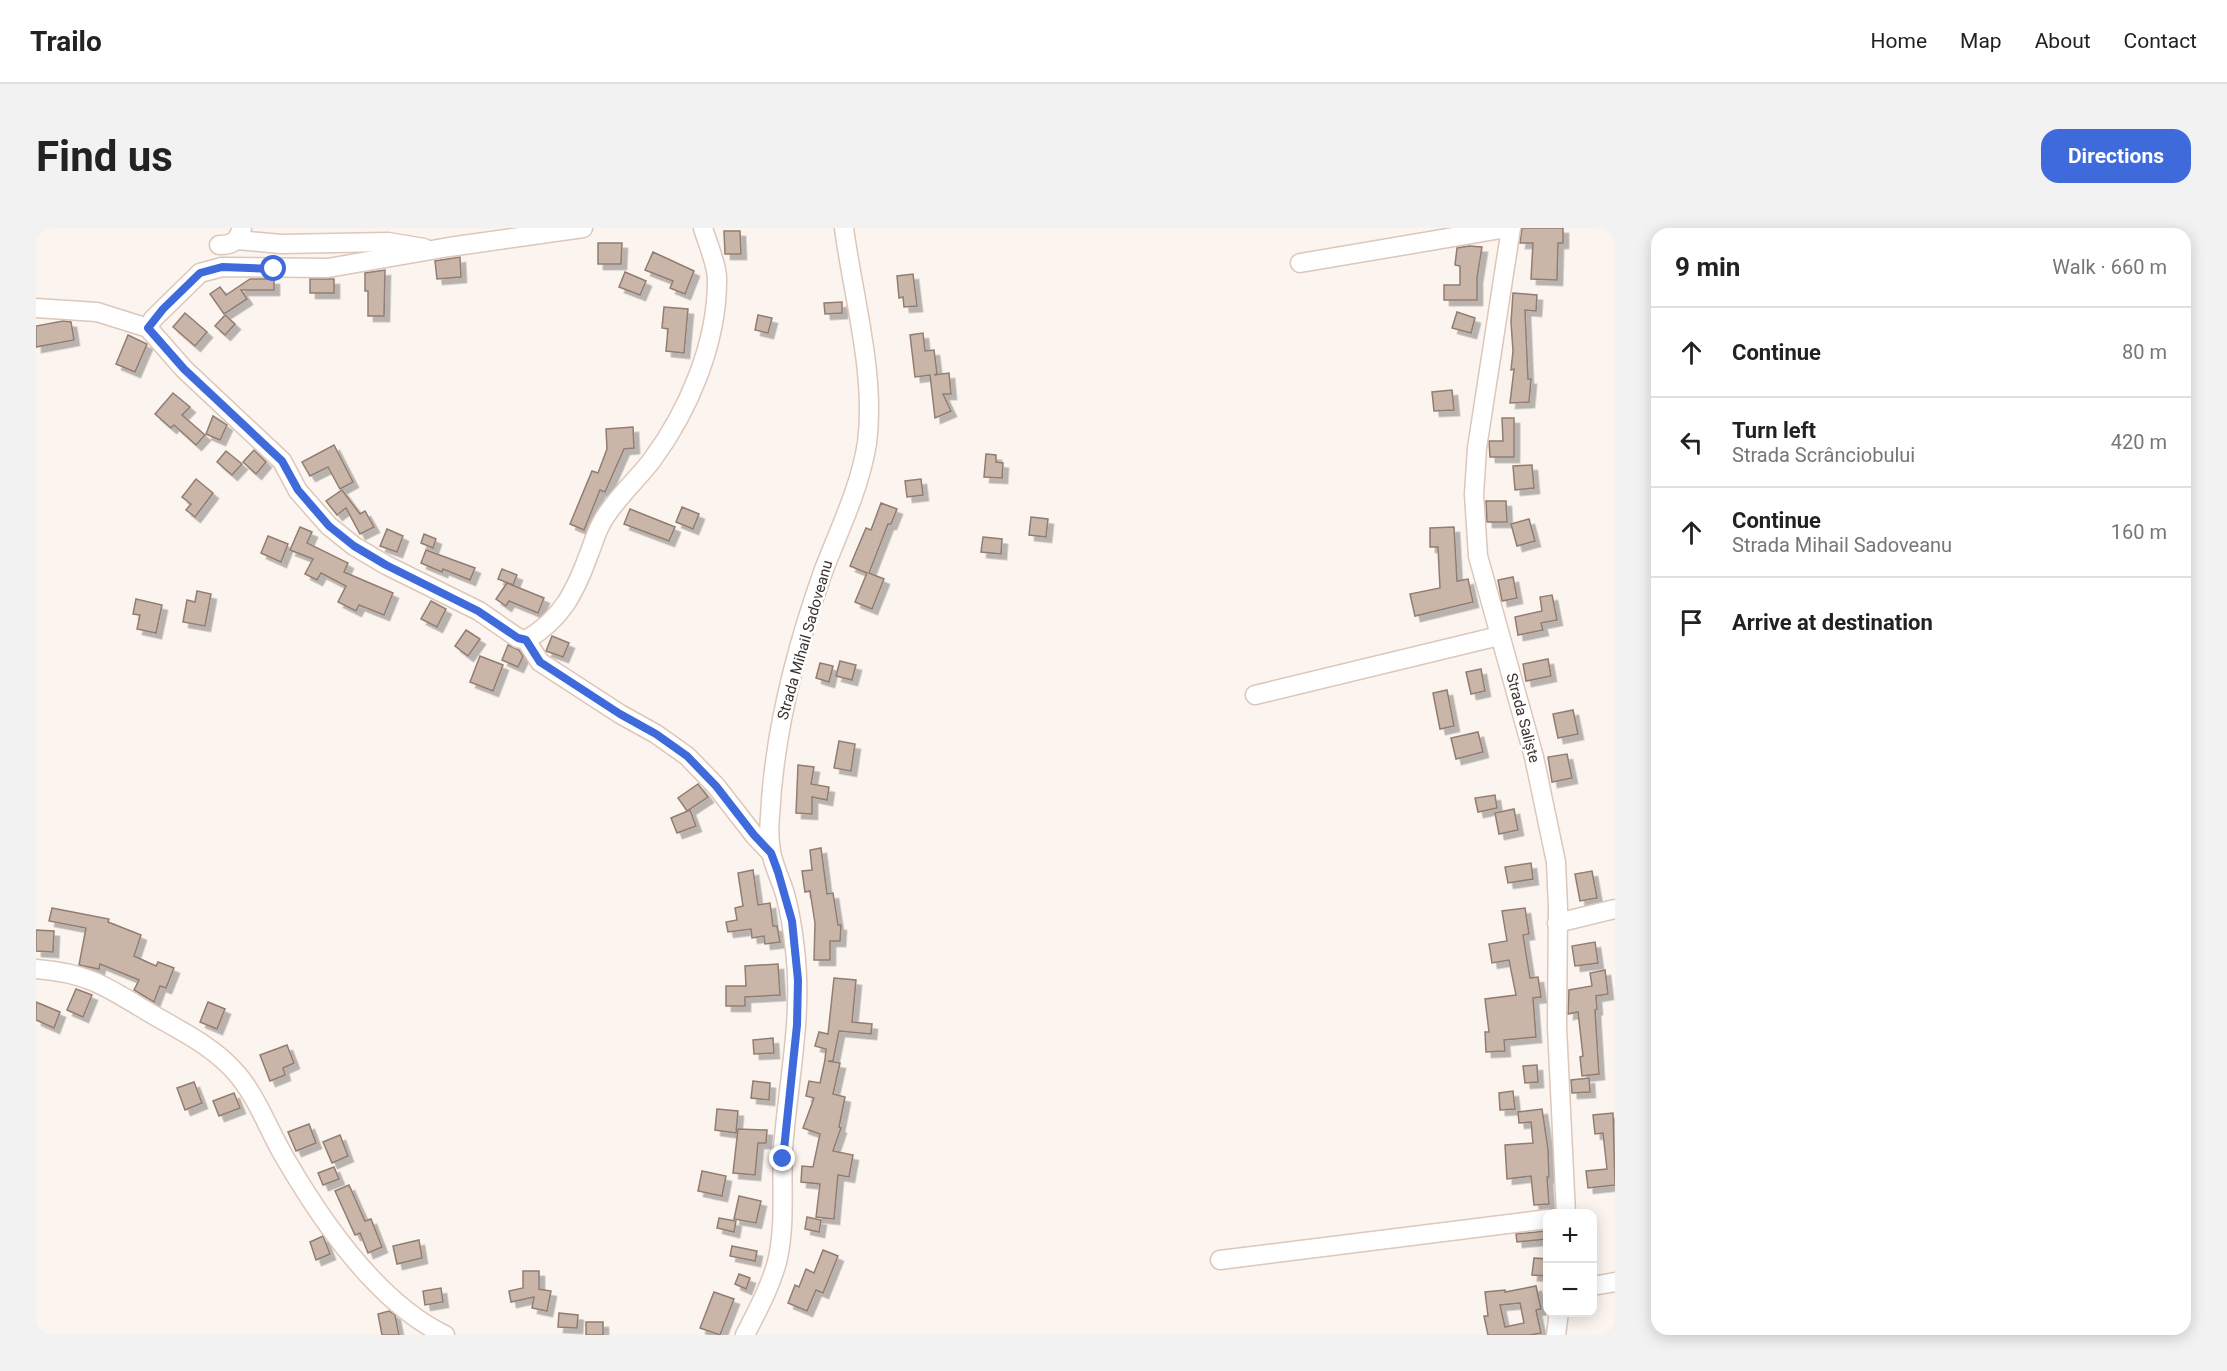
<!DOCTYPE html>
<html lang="en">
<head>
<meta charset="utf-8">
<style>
  body { margin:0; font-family:Roboto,sans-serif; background:#f2f2f2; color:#222 }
  .controls { position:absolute; right:18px; bottom:18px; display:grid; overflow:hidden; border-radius:12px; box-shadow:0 3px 15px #0003 }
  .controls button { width:54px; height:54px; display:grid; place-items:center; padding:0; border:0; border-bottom:2px solid #e0e0e0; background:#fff; color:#222; font:30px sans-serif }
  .stop { position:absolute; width:18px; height:18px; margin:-14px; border:4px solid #3f6adb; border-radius:50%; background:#fff }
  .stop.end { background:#3f6adb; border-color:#fff; box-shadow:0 2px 6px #0008 }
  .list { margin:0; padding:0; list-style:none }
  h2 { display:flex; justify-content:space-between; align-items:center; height:78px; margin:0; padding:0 24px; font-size:26px }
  h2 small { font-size:20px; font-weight:400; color:#767676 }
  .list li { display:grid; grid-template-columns:39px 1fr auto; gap:18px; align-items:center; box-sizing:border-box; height:90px; padding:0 24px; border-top:2px solid #e0e0e0 }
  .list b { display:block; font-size:22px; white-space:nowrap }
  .list p { margin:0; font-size:20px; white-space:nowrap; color:#767676 }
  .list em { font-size:20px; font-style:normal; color:#767676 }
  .icon { flex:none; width:33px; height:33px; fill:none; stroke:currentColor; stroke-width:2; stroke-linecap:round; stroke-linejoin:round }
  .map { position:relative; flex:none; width:1579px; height:1107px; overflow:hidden; border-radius:18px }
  header { display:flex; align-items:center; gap:36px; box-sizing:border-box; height:84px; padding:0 30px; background:#fff; border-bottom:2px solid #e0e0e0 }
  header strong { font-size:28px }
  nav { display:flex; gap:33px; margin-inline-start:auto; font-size:21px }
  .intro { display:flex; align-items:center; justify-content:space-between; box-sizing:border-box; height:144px; padding:0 36px }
  h1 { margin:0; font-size:42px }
  .button { padding:15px 27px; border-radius:18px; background:#3f6adb; color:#fff; font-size:21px; font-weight:700 }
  main { display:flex; gap:36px; padding:0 36px }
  aside { flex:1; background:#fff; border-radius:18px; box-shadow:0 3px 15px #0003 }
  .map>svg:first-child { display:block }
  .building { fill:#cab6a9; stroke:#917d71; stroke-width:1.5; fill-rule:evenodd; filter:url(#shadow) }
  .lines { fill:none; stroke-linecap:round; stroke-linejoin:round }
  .minor-casing { stroke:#dcc7ba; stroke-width:21 }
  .minor { stroke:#fff; stroke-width:18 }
  .route { stroke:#3f6adb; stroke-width:8 }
  .labels { text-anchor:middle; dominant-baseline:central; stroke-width:5; stroke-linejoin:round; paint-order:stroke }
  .street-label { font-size:15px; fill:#3b322d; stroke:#fff }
</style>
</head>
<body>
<header>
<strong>Trailo</strong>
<nav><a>Home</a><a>Map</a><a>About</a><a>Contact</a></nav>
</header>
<div class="intro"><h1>Find us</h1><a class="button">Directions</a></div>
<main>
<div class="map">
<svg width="1579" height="1107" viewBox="0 0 1579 1107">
  <defs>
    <filter id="shadow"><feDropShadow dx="5.5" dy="5.5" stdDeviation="0" flood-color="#0004"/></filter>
  </defs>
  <rect width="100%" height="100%" fill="#fcf4ee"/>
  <g class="building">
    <polygon points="1486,0 1527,0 1527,15 1522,15 1521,52 1495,51 1497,15 1484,15"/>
    <polygon points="688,3 704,3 705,26 689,26"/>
    <polygon points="562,15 586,15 585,36 562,36"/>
    <polygon points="1433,18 1446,19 1441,50 1441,72 1408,72 1408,57 1424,57 1424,38 1419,37 1421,20"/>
    <polygon points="617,24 658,43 649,66 634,60 637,53 609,42"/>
    <polygon points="424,29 425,49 401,51 399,33"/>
    <polygon points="349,42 348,88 332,88 332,63 329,63 329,45"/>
    <polygon points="589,44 610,53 604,67 583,59"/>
    <polygon points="877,46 881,78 868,79 867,69 863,70 861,48"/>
    <polygon points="214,51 238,51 238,62 205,62 211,71 188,86 174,66 184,59 190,67"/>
    <rect x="274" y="51" width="24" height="14"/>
    <polygon points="1477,65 1501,67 1500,83 1489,82 1492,151 1495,151 1493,174 1474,175 1478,141 1475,142 1477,123 1475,94"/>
    <polygon points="806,74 806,85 789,86 788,75"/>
    <polygon points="628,79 652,81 648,125 630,123 632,101 626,100"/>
    <polygon points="1421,84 1439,90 1435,105 1416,100"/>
    <polygon points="149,85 171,104 159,118 137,99"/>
    <polygon points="189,87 199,96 189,107 179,98"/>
    <polygon points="722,87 736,90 732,105 719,102"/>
    <polygon points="27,93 35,94 38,112 0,119 0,98"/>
    <polygon points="887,105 889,123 898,122 901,146 898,147 913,145 915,166 907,166 915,183 899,190 894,147 879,149 874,107"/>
    <polygon points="92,107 111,116 99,144 80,136"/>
    <polygon points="1416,162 1418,182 1398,183 1396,164"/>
    <polygon points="137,165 154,179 146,187 169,207 160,217 138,197 135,200 119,186"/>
    <polygon points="177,188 191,197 184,212 170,206"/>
    <polygon points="1466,190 1478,190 1478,229 1454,229 1453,213 1467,213"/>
    <polygon points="597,199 598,220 588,221 569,264 564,262 548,302 534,296 556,243 562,245 571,221 570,201"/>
    <polygon points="298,217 317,254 304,261 292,239 274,248 266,234"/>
    <polygon points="218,222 230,234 220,246 207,234"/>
    <polygon points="190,223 206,236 196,247 181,234"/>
    <polygon points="950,226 960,227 960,234 967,235 966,250 948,249"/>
    <polygon points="1496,237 1498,260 1479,262 1477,238"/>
    <polygon points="160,251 177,265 159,289 150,282 155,276 146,269"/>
    <polygon points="885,251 887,267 871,269 869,253"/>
    <polygon points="306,262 324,286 329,283 338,299 324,306 310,280 301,287 290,273"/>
    <polygon points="1450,273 1470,273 1471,294 1451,294"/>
    <polygon points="845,275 861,281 855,296 852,296 833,345 848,351 836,381 819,374 831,345 814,338 830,300 835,302"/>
    <polygon points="646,279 663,286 657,301 640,294"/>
    <polygon points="594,281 639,299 633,313 588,296"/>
    <polygon points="995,289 1012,291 1010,309 993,307"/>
    <polygon points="1493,291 1499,313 1481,318 1475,296"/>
    <polygon points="264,299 276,304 271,315 312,335 308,344 357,365 348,387 323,377 320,383 302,374 310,358 285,345 281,352 269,346 277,331 254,322"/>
    <polygon points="1418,299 1421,353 1432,351 1437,374 1379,388 1374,366 1404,360 1402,319 1394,319 1394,300"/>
    <polygon points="351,301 367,308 361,324 344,318"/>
    <polygon points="388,306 400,311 397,320 385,315"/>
    <polygon points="232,308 252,316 245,334 225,325"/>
    <polygon points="947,309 966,311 965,326 945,324"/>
    <polygon points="390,322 439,340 434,352 407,341 406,344 385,335"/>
    <polygon points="466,341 481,347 477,357 462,351"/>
    <polygon points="1477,349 1481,370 1466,373 1462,352"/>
    <polygon points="471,355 508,370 502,385 473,373 470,378 460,371"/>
    <polygon points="161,363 175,366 169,398 147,394 151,372 159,374"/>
    <polygon points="1516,367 1521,392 1505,395 1507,402 1482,407 1479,389 1506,383 1504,369"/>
    <polygon points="100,371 126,377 120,405 101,401 104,387 97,386"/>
    <polygon points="395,373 410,381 401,399 385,391"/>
    <polygon points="430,402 444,411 432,428 419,418"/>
    <polygon points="516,408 533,415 527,429 510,423"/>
    <polygon points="472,417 483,422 487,428 482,439 466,432"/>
    <polygon points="444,428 467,437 457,463 434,454"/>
    <polygon points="1512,431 1515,448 1490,453 1487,436"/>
    <polygon points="804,433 820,437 816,452 800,448"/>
    <polygon points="784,435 797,438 793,454 780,450"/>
    <polygon points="1445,441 1449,463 1435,466 1430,444"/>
    <polygon points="1411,462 1418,498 1404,501 1397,465"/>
    <polygon points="1537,482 1542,506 1522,510 1517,486"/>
    <polygon points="1442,504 1447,524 1420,531 1415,510"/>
    <polygon points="803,513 819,516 815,543 798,540"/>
    <polygon points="1531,526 1536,550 1516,554 1512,529"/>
    <polygon points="762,537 778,539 775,556 793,559 791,572 776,569 776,586 760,585"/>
    <polygon points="662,556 672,569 651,583 642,570"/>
    <polygon points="1459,567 1461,580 1442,584 1439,570"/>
    <polygon points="1478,581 1482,602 1463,606 1459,585"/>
    <polygon points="654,582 660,598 641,605 635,590"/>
    <polygon points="785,620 791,666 797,665 802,697 805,697 804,713 794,713 794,732 778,732 779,695 774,663 769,664 766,643 776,642 774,622"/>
    <polygon points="1495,635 1497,651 1472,655 1469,639"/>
    <polygon points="717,642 722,677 734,675 737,698 741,698 744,714 729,716 728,708 716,710 715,701 692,704 690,694 701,692 699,680 707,678 702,645"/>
    <polygon points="1556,643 1561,670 1544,673 1539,646"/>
    <polygon points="16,680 73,691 72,694 105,707 98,728 120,738 122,734 138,740 130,760 124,758 118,774 98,762 103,752 64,736 63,741 43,737 50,700 13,693"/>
    <polygon points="1489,680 1493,706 1487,707 1494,750 1502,749 1505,769 1497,770 1500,809 1468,812 1469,823 1450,824 1449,804 1453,804 1449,771 1480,767 1473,732 1456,735 1453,716 1471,713 1466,683"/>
    <polygon points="0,702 18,703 17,724 0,723"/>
    <polygon points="1559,714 1562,735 1539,738 1536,718"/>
    <polygon points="742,736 744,767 709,769 709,778 690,778 690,758 710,758 709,738"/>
    <polygon points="1569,742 1572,766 1560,768 1561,781 1559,782 1563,846 1546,848 1544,829 1547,828 1542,784 1532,786 1533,762 1556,758 1554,745"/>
    <polygon points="798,750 820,752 816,794 836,796 835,806 803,803 797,833 792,833 804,835 797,866 809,869 803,899 805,900 797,923 817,927 813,949 802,947 798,991 780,989 784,956 765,954 766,938 777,939 784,906 767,900 778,870 770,868 773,853 784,855 789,832 790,821 779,818 783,804 792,806"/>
    <polygon points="40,761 56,767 47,789 31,782"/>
    <polygon points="0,774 24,784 18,800 0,792"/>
    <polygon points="172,774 189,781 181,801 164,794"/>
    <polygon points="737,810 738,825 718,826 717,812"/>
    <polygon points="251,817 258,835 247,840 249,847 234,853 224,827"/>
    <polygon points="1501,837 1502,854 1489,855 1487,838"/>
    <polygon points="1553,850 1554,864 1536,865 1535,852"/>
    <polygon points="717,853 734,855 733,872 715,870"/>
    <polygon points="158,854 166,875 149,882 141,860"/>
    <polygon points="1477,863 1479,881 1464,882 1463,865"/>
    <polygon points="198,865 204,880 183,888 177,873"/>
    <polygon points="681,881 702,883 700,905 679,902"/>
    <polygon points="1506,881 1512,921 1513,949 1511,949 1513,976 1498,977 1495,948 1471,951 1469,917 1497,915 1495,894 1483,895 1482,884"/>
    <polygon points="1577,885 1579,957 1552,960 1550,943 1571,941 1567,905 1559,906 1557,887"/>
    <polygon points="273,896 280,915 260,923 252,904"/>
    <polygon points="702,901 731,902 730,915 722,915 719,947 697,945"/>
    <polygon points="304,907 312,928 296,935 287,914"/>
    <polygon points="298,939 303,951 287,957 282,945"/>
    <polygon points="666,943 690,948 686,968 662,963"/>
    <polygon points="313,957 329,993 335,991 346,1019 332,1025 324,1005 319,1007 299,963"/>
    <polygon points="703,968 725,973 720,995 698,991"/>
    <polygon points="771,989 785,992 783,1004 769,1001"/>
    <polygon points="683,990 700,993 698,1004 681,1000"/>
    <polygon points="1510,1003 1511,1011 1481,1014 1480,1006"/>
    <polygon points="287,1008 294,1026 280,1032 274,1014"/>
    <polygon points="383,1012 386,1030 361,1036 357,1018"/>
    <polygon points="696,1018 721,1023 719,1033 694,1028"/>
    <polygon points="787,1022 802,1028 787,1065 780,1062 771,1083 752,1075 759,1057 763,1059 770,1041 778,1045"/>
    <polygon points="1498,1030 1512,1031 1510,1048 1496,1047"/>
    <polygon points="487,1043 503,1043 503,1061 515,1063 511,1083 496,1080 498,1069 475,1074 473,1063 487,1060"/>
    <polygon points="703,1046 714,1050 710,1061 699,1056"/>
    <path d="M1500,1058L1505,1081L1500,1082L1505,1105L1494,1107H1452L1448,1088H1452L1449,1064L1469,1062V1064ZM1484,1075L1488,1095L1469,1099L1464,1077Z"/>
    <polygon points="405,1060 407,1074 389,1077 387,1063"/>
    <polygon points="678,1064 698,1071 684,1107 664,1100"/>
    <polygon points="353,1083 359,1087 363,1107 346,1107 342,1086"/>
    <polygon points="523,1085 542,1087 541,1100 522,1099"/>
    <rect x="550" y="1094" width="17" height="13"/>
  </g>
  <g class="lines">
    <defs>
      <g id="minor">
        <polyline points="1475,0 1441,220 1438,266 1442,328 1498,529 1520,634 1522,680 1521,799 1530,986"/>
        <polyline points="201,12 245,16 352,14 388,20"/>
        <path d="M183,17C198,17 201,13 206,0"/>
        <polyline points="1264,35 1471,0"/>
        <polyline points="0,80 61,84 112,100 148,141 246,233 262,263 293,298 318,318 350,337 443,383 482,410 490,412 504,434 584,486 620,506 651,528 680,558 718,607 735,625"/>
        <polyline points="112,100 117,91 164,45 186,39 292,40 413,19 547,0"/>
        <path d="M490,412C526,391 539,364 553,326C557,316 560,305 565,296C576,274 601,252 616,232C653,182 681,115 681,53C682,39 671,14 667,0"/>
        <polyline points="1219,467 1463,408"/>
        <polyline points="1521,695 1579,681"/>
        <path d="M0,741C50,745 68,757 109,782C142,802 177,817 202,847C222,871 233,903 249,930C285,992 342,1075 409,1107"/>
        <polyline points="1184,1032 1512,991"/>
        <polyline points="1556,1058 1579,1054"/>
        <path d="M709,1107C721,1083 734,1060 741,1034C750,997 745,958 747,921C752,854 767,789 759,722C757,703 754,684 749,666C745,652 737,637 735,623C733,612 733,599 734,588C738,505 759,423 787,344C803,302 824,260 831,215C840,147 817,68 808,0"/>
        <polyline points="1520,1107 1523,1084"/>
      </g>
    </defs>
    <use href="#minor" class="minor-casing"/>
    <use href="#minor" class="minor"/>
  </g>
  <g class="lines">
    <polyline class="route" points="238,41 186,39 164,45 127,81 112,100 148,141 246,233 262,262 293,298 318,318 350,337 442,383 482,410 490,412 504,434 584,486 620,506 651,528 680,558 718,607 735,625 742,644 756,693 762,752 761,797 747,931"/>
  </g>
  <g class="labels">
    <g class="street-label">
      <text transform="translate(769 412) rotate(-74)">Strada Mihail Sadoveanu</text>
      <text transform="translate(1487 490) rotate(75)">Strada Saliște</text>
    </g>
  </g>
</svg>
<div class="controls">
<button>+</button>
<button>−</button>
</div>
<div class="stop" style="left:238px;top:41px"></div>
<div class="stop end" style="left:747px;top:931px"></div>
</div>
<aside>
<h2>9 min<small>Walk · 660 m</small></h2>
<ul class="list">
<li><svg class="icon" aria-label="ahead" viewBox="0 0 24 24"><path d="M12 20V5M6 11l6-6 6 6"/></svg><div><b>Continue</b></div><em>80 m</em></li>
<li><svg class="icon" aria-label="left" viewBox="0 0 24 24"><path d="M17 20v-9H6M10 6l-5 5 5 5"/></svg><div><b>Turn left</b><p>Strada Scrânciobului</p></div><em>420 m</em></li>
<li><svg class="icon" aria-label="ahead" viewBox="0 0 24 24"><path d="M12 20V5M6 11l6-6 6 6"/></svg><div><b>Continue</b><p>Strada Mihail Sadoveanu</p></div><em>160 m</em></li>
<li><svg class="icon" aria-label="arrive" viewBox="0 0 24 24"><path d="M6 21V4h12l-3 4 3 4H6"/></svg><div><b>Arrive at destination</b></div></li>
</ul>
</aside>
</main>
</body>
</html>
